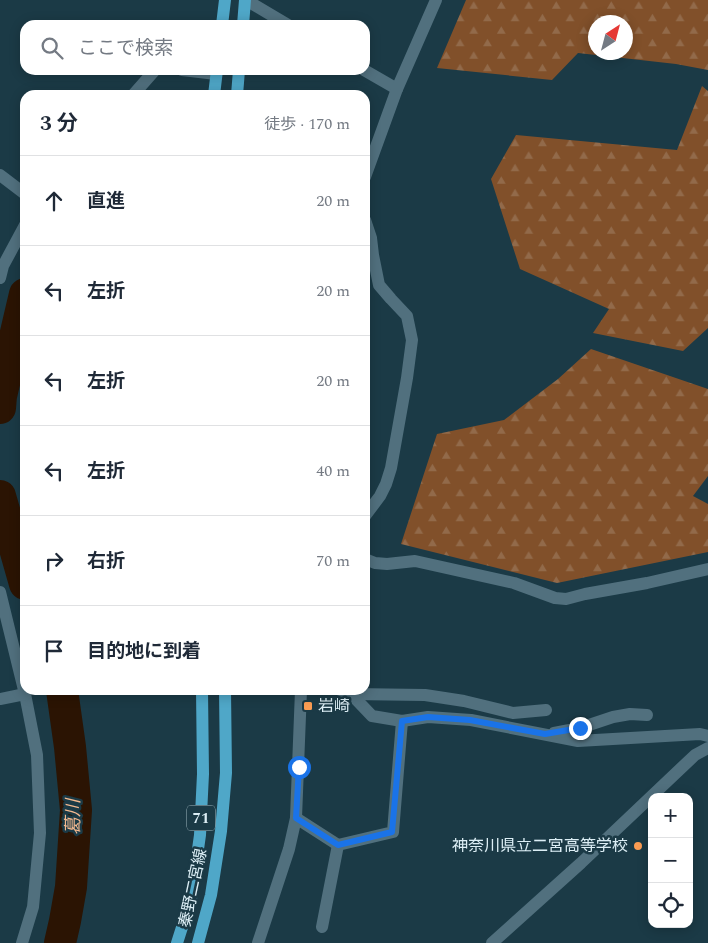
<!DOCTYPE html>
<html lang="ja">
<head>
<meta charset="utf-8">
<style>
  body { margin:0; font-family:Spectral,"Noto Sans JP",serif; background:#f2f2f3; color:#1f2937 }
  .controls { position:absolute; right:15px; bottom:15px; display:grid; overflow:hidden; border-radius:10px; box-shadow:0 2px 12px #0003 }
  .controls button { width:45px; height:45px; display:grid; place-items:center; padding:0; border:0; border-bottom:1px solid #e0e1e3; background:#fff; color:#1f2937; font:25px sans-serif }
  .compass { position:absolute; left:588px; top:15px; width:45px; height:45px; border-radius:50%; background:#fff; box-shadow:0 2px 12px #0003; rotate:36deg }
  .stop { position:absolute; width:15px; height:15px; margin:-11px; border:4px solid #1a73e8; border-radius:50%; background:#fff }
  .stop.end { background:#1a73e8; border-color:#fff; box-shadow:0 1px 5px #0008 }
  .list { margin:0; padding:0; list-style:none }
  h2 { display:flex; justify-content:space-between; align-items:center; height:65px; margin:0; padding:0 20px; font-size:21px }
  h2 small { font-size:16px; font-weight:400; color:#747a83 }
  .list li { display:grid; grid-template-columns:32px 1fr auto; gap:15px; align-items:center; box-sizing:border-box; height:90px; padding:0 20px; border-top:1px solid #e0e1e3 }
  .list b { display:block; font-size:19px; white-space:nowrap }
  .list em { font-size:16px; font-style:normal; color:#747a83 }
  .icon { flex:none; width:28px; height:28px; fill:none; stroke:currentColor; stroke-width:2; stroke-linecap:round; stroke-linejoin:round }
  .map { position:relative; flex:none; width:708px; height:943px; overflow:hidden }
  .search { position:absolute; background:#fff; box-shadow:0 2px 12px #0003; left:20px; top:20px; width:350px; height:55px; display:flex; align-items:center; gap:12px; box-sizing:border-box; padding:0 18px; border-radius:15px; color:#747a83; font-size:19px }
  .panel { position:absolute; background:#fff; box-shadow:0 2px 12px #0003; left:20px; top:90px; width:350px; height:605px; border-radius:15px }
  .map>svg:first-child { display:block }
  .forest { fill:url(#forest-firs); fill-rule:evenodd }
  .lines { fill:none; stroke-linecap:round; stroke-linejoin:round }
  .river { stroke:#2b1403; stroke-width:32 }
  .minor { stroke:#51707e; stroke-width:12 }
  .major { stroke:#4fa7c8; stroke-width:12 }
  .route { stroke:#1a73e8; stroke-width:6 }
  .poi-dot { fill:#fc9d53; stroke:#1b3a46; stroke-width:2 }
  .labels { text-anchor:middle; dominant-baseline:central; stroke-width:5; stroke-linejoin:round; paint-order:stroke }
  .shield { fill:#1b3a46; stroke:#a2b8c0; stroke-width:1 }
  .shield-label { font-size:15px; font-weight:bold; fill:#dceef5 }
  .poi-label { font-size:16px; fill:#dceef5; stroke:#1b3a46; text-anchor:start }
  .street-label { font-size:16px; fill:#dceef5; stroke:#1b3a46 }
  .water-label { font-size:18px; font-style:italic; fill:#f5ba90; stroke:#1b3a46 }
</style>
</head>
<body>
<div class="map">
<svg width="708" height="943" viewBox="0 0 708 943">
  <defs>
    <pattern id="forest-firs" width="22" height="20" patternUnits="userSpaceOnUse" patternTransform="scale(1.25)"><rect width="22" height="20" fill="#81502a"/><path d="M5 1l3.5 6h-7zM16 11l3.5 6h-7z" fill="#926a4a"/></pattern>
  </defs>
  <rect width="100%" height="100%" fill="#1b3a46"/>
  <g class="forest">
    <path d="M466,0H708V70L676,64L578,53L552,80L437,68ZM596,22H626V52H596Z"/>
    <polygon points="702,86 708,91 708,328 683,351 593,333 609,309 520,269 491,179 516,135 677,150"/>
    <polygon points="591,349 708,389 708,476 693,496 708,504 708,552 557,583 401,544 437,434 504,420 558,379"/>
  </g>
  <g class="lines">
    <g class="river">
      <polyline points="0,408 1,396 25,294"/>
      <polyline points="0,496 25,584"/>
      <polyline points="60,943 65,921 71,887 76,810 70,747 62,690"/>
    </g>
    <g class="minor">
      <polyline points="246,0 288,25"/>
      <polyline points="182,70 216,74"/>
      <polyline points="364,70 397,89"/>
      <polyline points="133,95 155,70"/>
      <polyline points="0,175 25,194"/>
      <polyline points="365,177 397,89 436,0"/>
      <polyline points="365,220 371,238 373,255 379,285 391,299 407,316 412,340 407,378 391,468 386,484 380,496 365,516"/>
      <polyline points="0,278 3,266 25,225"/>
      <polyline points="365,559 375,563 387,564 415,561 514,583 555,598 566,599 585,594 647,583 708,569"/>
      <polyline points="0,592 25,694 37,755 40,833 33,907 22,943"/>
      <polyline points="340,690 351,694 425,695 464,701 513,713 546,710"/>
      <polyline points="351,694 372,716 402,721 428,717 471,720 578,741 700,734 708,736"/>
      <polyline points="0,699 25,694"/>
      <polyline points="554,733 580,728 613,717 630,714 647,715"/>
      <polyline points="296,818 338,845"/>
      <polyline points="322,927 338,845 393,832 402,721"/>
      <polyline points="258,943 289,849 296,818 301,690"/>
      <polyline points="492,943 581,863 695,755 708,748"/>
    </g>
    <g class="major">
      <polyline points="222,25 225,0"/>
      <polyline points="243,25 245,0"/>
      <polyline points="214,95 217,70"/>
      <polyline points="237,95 239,70"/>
      <polyline points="177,943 191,899 200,835 203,774 202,690"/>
      <polyline points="198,943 211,895 221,831 226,773 225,690"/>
    </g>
  </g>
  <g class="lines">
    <polyline class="route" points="299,767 296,818 338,845 392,832 402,721 428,717 470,720 545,734 580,728"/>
  </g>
  <g class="poi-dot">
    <rect x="303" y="701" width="10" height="10" rx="2.5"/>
    <circle cx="638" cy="846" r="5"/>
  </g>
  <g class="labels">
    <rect class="shield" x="187" y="805.5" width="28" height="25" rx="4"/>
    <g class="shield-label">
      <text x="201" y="818">71</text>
    </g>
    <g class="poi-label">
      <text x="318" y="706">岩崎</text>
      <text x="628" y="846" text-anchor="end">神奈川県立二宮高等学校</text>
    </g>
    <g class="street-label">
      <text transform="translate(193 888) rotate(-78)">秦野二宮線</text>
    </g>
    <g class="water-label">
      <text transform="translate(73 817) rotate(-90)">葛川</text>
    </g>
  </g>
</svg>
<div class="controls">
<button>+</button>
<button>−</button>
<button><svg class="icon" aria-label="locate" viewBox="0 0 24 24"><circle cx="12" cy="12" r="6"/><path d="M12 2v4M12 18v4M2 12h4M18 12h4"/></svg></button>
</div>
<svg class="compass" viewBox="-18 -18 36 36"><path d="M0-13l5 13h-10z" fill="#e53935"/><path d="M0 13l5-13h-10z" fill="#747a83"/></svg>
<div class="stop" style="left:299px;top:767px"></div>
<div class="stop end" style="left:580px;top:728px"></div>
<div class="search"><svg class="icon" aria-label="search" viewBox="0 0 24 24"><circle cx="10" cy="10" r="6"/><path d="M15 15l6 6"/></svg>ここで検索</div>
<section class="panel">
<h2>3 分<small>徒歩 · 170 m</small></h2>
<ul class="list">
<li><svg class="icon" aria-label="ahead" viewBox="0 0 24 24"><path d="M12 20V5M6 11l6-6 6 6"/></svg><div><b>直進</b></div><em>20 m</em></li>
<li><svg class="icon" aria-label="left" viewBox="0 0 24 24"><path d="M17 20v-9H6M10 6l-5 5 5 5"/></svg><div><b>左折</b></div><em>20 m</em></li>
<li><svg class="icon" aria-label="left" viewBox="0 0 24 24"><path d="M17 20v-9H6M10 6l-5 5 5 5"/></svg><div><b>左折</b></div><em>20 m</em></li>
<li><svg class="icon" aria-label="left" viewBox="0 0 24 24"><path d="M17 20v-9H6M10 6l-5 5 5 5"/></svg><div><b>左折</b></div><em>40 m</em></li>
<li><svg class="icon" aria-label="right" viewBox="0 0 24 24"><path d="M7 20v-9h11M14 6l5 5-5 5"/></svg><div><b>右折</b></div><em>70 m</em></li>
<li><svg class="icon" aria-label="arrive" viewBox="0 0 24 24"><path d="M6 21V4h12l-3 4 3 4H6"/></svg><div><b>目的地に到着</b></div></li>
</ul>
</section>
</div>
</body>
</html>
